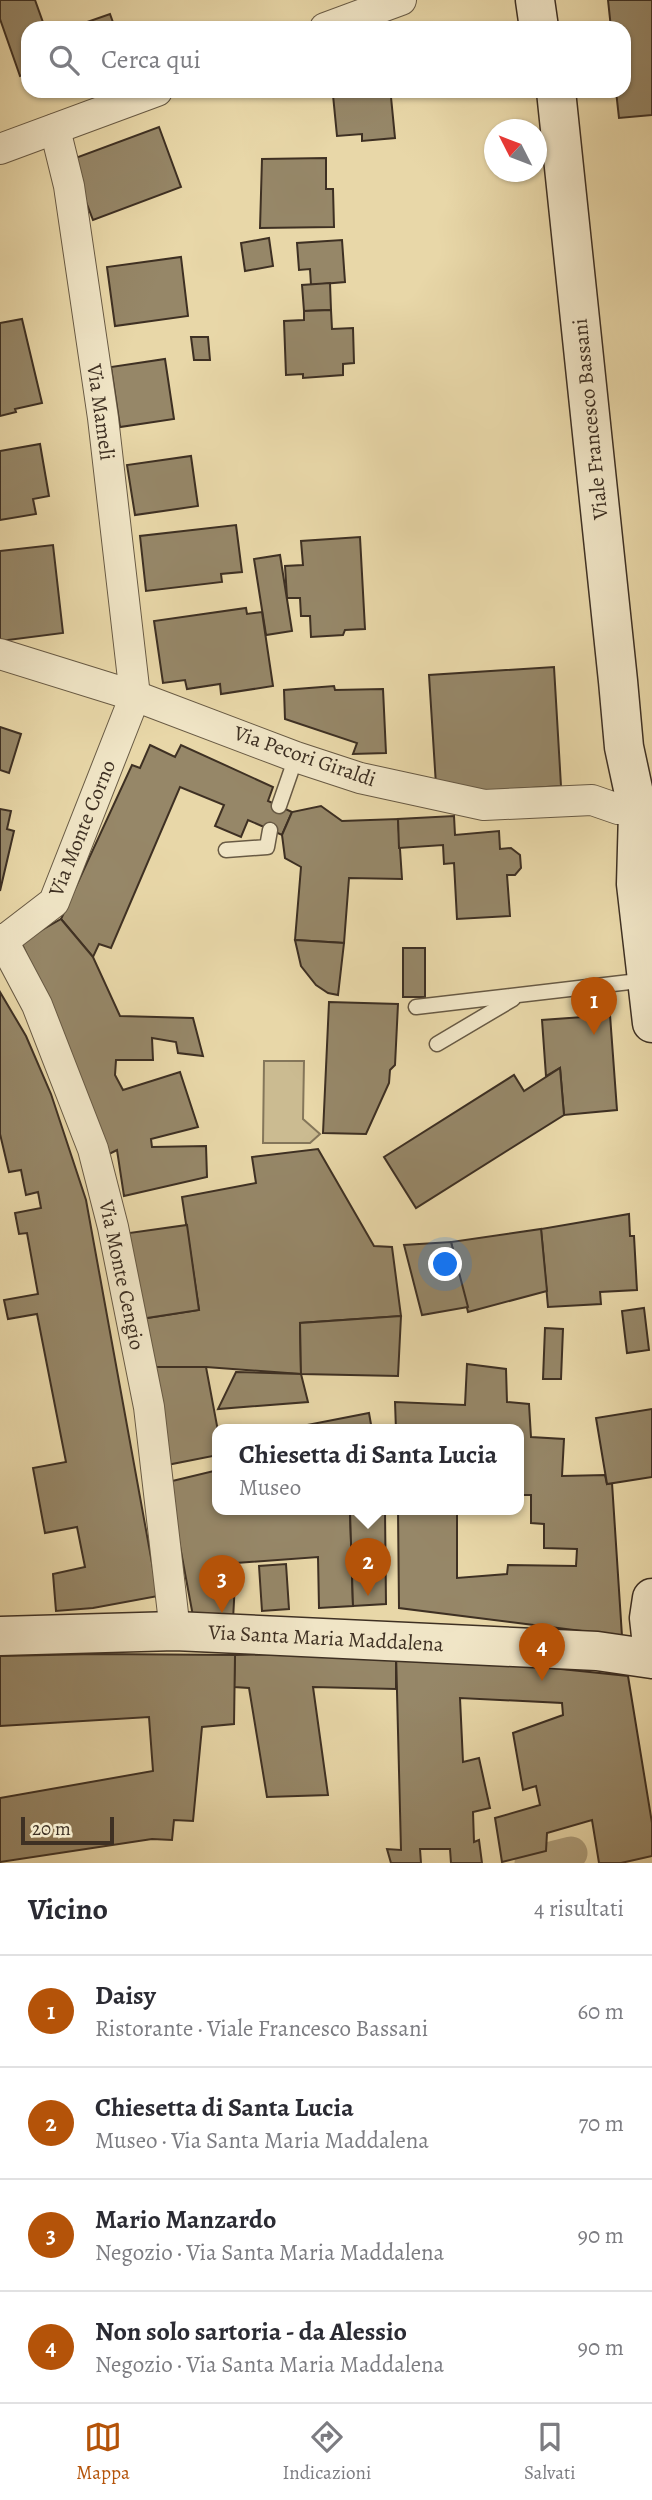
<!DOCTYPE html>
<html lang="it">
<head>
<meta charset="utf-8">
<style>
  body { margin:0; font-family:Alegreya,serif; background:#f7f7f7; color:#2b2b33 }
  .compass { position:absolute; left:484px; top:119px; width:63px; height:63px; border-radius:50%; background:#fff; box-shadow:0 2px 5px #0004; rotate:312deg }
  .scale { position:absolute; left:21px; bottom:18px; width:93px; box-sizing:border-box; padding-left:7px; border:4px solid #3e3023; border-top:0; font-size:19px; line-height:24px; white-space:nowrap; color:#3e3023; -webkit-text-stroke:5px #f0e5c6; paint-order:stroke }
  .you { position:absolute; left:446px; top:1265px; width:24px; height:24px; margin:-18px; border:5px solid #fff; border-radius:50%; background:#1a73e8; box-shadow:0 0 0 10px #1a73e833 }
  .badge { display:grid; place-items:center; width:46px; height:46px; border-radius:50%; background:#b45309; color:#fff; font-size:23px; font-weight:700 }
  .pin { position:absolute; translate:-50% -58px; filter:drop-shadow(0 2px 4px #0008) }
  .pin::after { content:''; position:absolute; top:37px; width:24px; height:21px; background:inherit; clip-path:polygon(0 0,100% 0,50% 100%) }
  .popup { position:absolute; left:212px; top:1424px; width:312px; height:91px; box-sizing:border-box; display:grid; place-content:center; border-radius:14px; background:#fff; filter:drop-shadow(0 2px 5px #0005); font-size:23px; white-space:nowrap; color:#7c7c81 }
  .popup b { font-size:26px; color:#2b2b33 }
  .popup::after { content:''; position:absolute; left:50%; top:100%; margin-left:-14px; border:14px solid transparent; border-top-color:#fff }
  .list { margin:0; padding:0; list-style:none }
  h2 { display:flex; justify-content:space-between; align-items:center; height:91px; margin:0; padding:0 28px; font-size:30px }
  h2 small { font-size:23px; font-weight:400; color:#7c7c81 }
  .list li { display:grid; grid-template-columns:46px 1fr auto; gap:21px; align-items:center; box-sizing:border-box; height:112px; padding:0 28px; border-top:2px solid #e1e1e2 }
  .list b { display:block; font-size:26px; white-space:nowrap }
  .list p { margin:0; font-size:23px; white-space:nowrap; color:#7c7c81 }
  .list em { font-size:23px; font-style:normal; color:#7c7c81 }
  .icon { flex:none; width:38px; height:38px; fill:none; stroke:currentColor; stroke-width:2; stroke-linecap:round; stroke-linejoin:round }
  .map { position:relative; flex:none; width:652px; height:1863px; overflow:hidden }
  .search { position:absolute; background:#fff; box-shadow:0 2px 5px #0004; left:21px; right:21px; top:21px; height:77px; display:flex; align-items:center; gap:18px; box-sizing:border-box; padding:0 24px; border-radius:21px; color:#7c7c81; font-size:26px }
  .sheet { height:539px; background:#fff }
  nav { display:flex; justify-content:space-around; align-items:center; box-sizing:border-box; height:98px; border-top:2px solid #e1e1e2; background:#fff; font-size:19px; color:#7c7c81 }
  nav a { display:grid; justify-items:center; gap:4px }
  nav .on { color:#b45309 }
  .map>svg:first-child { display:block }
  .green { fill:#cbbb91; stroke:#84765a; stroke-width:2 }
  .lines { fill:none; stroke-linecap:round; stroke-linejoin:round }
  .canal { stroke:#ae9e7b; stroke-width:33 }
  .building { fill:#968768; stroke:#3e3023; stroke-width:2 }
  .lane-casing { stroke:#685a44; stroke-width:17 }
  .street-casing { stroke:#685a44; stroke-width:32 }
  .secondary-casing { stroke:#3e3023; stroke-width:41 }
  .lane { stroke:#f0e5c6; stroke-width:14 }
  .street { stroke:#f0e5c6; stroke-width:30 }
  .secondary { stroke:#f0e5c6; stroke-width:38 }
  .labels { text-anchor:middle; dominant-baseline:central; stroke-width:5; stroke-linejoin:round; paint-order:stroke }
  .street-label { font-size:21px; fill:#3e3023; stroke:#f0e5c6 }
</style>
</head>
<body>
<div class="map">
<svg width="652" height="1863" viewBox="0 0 652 1863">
  <rect width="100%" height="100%" fill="#e8d7a8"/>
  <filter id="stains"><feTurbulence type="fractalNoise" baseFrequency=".00286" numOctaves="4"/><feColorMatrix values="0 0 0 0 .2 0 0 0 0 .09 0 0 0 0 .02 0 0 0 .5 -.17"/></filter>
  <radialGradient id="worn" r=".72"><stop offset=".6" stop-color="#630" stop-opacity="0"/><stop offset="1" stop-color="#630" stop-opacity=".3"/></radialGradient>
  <polygon class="green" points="264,1061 304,1061 303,1119 320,1134 310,1143 263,1143"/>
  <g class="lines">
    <polyline class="canal" points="531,1863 571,1853"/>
  </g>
  <g class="building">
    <polygon points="0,0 35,0 45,28 28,28 28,73 20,76 0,19"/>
    <polygon points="608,0 652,0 652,115 619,118 616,91 624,91 624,28 611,28"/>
    <polygon points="110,14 115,28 70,28"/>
    <polygon points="338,91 403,91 404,96 391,97 395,138 362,141 362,134 337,136 333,95 339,94"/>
    <polygon points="159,127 181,187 93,220 70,160"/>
    <polygon points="326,158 326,189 333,189 334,227 260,228 262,159"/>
    <polygon points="269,238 273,266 245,271 241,243"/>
    <polygon points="342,240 345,282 311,285 310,269 299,270 297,243"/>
    <polygon points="181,257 188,316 115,326 107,267"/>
    <polygon points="330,283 331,310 304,311 302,285"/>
    <polygon points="331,310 332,329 353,328 354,363 343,364 343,375 303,378 303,374 286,375 284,321 304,320 304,311"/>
    <polygon points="22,319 42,403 15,409 16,412 0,416 0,323"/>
    <polygon points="191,337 208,337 210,360 194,360"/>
    <polygon points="165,359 174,419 120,427 111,367"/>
    <polygon points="40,444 49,496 33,499 36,514 0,520 0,451"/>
    <polygon points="191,456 198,506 135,515 127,465"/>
    <polygon points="236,525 242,572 221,574 222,582 146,591 140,536"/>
    <polygon points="360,537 365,629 345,630 343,635 311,637 310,616 301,616 300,598 287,598 285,566 303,565 301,541"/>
    <polygon points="53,545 63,633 0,641 0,551"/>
    <polygon points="280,555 292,631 266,635 254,559"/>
    <polygon points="246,608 247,614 262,612 273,686 221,694 220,684 187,689 185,680 163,683 154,621"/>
    <polygon points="554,667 561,786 484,791 436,785 429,675"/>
    <polygon points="334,686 335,690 383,689 386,753 353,754 357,743 285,719 284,690"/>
    <polygon points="0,727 21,734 9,773 0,770"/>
    <polygon points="150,745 175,757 181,745 273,787 268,801 292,812 282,835 248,820 241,837 215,826 224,805 180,787 111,948 99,944 93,957 61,919 132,765 140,768"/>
    <polygon points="321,806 342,821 398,819 402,879 349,878 344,943 295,940 301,867 285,858 282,835 292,812"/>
    <polygon points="0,809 11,811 7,829 14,831 0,891"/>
    <polygon points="454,816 455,835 499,831 500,849 511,848 520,855 521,868 515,875 507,875 510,916 457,919 454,863 444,864 443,845 399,848 398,819"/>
    <polygon points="61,919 93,957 120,1016 193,1018 203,1056 178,1053 176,1042 152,1038 153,1060 116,1060 115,1075 123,1090 180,1072 198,1127 151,1139 152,1147 206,1146 207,1177 124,1196 117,1150 109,1154 68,1045 21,942"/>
    <polygon points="295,940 344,943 338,995 328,993 316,985 301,966"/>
    <rect x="403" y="948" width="22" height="49"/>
    <polygon points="0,992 26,1036 51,1094 86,1200 158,1596 93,1608 56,1611 53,1574 85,1567 77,1527 45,1533 33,1468 66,1462 37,1314 8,1319 4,1300 38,1294 27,1233 19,1234 15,1213 41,1208 38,1192 26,1195 21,1170 9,1172 0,1134"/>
    <polygon points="329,1002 398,1004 395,1065 390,1070 389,1083 366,1134 323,1133"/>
    <polygon points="610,1015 617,1110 564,1115 560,1068 546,1076 542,1020"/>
    <polygon points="560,1068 564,1115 416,1208 384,1157 514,1075 524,1091"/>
    <polygon points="318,1149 374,1246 392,1247 401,1316 300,1323 301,1374 206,1367 147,1367 134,1320 199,1310 182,1197 256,1183 252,1157"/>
    <polygon points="629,1214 630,1236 634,1236 637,1290 600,1292 601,1304 548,1307 541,1229"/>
    <polygon points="187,1225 199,1310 134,1320 122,1234"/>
    <polygon points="541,1229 547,1291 468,1312 451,1242"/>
    <polygon points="451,1242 468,1307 422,1315 404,1245"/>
    <polygon points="644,1308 649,1350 627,1353 622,1311"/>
    <polygon points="401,1316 398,1376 301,1374 300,1323"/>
    <polygon points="545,1328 563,1329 561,1379 543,1379"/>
    <polygon points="467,1364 506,1369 507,1402 529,1404 531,1437 564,1439 562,1476 605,1475 607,1484 612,1483 622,1636 399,1608 398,1510 457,1510 457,1578 507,1574 508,1565 576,1566 577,1549 544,1548 544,1524 531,1523 531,1495 519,1495 518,1430 396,1430 395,1402 465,1405"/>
    <polygon points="147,1367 206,1367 218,1431 218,1455 167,1465"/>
    <polygon points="236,1372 301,1374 308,1402 218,1409"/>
    <polygon points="652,1409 652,1477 607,1484 596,1418"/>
    <polygon points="369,1413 372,1430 308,1430 307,1425"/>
    <polygon points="218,1470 218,1510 350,1510 353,1606 319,1608 318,1557 236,1563 233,1620 193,1616 168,1482"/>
    <polygon points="385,1510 386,1604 353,1606 350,1511"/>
    <polygon points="286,1564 289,1609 262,1611 259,1566"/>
    <polygon points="396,1652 396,1689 313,1687 328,1795 267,1797 249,1688 234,1687 235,1655"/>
    <polygon points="396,1652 628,1676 652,1823 652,1856 621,1863 599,1863 592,1820 547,1833 546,1851 502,1862 495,1818 540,1805 536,1786 523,1790 513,1733 563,1715 562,1703 460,1698 463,1762 479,1758 490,1808 473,1812 474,1842 479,1840 482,1863 451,1863 450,1849 420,1849 421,1863 391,1863 387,1849 401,1850"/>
    <polygon points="95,1654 235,1655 234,1724 202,1727 193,1821 174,1820 172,1840 152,1839 0,1862 0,1798 153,1771 149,1717 0,1726 0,1656"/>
  </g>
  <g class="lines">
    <defs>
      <g id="lane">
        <polyline points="279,806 296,757"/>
        <polyline points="226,850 267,847 270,830"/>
        <polyline points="416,1007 647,980"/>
        <polyline points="437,1044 513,999"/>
      </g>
      <g id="street">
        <polyline points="325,28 401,0"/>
        <polyline points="0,149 157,91"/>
        <polyline points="0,654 135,696 296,757 360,778 484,805 592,800 618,809"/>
        <polyline points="0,939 3,941 37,1005 93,1149 113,1227 149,1407 175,1631"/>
        <polyline points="3,941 54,902 135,696 103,418 69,186 55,129"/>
      </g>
      <g id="secondary">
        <polyline points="535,0 539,28"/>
        <polyline points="556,91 618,681 624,747 638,812 636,884 652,1023"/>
        <polyline points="652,1598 649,1618 652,1645"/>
        <polyline points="0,1636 175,1631 597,1651 652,1659"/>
      </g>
    </defs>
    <use href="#lane" class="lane-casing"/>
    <use href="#street" class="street-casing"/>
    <use href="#secondary" class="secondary-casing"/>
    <use href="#lane" class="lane"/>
    <use href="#street" class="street"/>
    <use href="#secondary" class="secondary"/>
  </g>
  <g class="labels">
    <g class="street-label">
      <text transform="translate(101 412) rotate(82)">Via Mameli</text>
      <text transform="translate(590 419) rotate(-96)">Viale Francesco Bassani</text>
      <text transform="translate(305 756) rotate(19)">Via Pecori Giraldi</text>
      <text transform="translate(82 828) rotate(-68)">Via Monte Corno</text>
      <text transform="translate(122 1275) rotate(78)">Via Monte Cengio</text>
      <text transform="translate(326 1638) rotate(3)">Via Santa Maria Maddalena</text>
    </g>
  </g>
  <rect width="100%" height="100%" filter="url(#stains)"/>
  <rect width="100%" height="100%" fill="url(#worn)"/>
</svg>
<svg class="compass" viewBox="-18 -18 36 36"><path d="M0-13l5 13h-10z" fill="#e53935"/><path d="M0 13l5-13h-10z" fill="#7c7c81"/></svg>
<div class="scale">20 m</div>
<div class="you"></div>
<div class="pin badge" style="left:594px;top:1035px">1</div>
<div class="pin badge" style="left:368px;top:1596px">2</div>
<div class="popup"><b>Chiesetta di Santa Lucia</b>Museo</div>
<div class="pin badge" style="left:222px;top:1613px">3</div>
<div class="pin badge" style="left:542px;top:1681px">4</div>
<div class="search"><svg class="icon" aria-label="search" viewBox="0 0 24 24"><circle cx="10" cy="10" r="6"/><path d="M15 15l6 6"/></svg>Cerca qui</div>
</div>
<section class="sheet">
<h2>Vicino<small>4 risultati</small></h2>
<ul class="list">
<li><span class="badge">1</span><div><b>Daisy</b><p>Ristorante · Viale Francesco Bassani</p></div><em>60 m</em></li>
<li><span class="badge">2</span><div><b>Chiesetta di Santa Lucia</b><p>Museo · Via Santa Maria Maddalena</p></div><em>70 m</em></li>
<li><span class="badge">3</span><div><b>Mario Manzardo</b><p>Negozio · Via Santa Maria Maddalena</p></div><em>90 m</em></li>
<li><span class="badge">4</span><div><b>Non solo sartoria - da Alessio</b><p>Negozio · Via Santa Maria Maddalena</p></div><em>90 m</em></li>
</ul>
</section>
<nav>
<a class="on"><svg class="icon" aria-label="map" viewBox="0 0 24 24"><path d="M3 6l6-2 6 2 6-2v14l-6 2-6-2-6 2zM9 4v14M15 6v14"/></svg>Mappa</a>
<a><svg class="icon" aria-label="directions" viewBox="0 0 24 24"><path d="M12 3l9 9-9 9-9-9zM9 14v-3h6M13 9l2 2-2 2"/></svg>Indicazioni</a>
<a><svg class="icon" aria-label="saved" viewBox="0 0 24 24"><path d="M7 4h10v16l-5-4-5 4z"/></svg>Salvati</a>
</nav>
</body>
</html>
